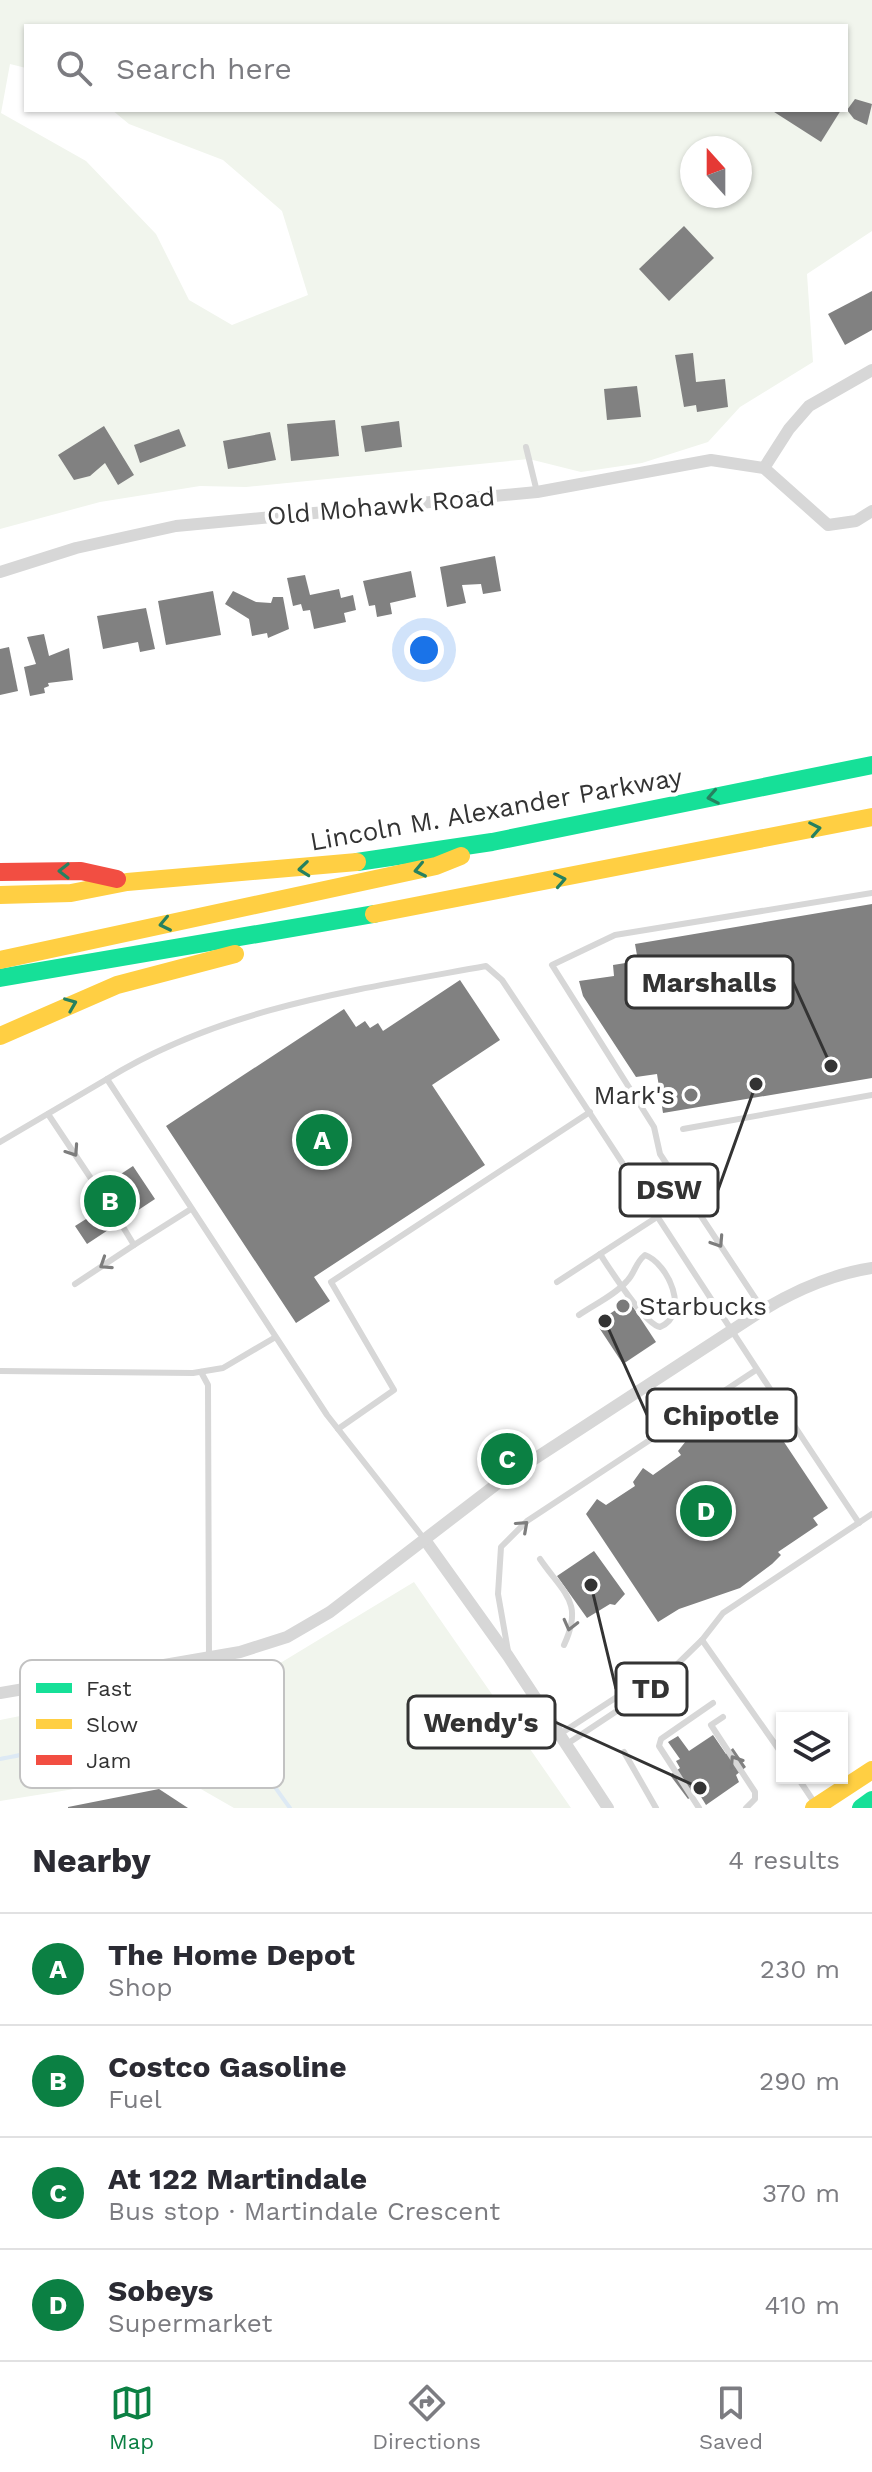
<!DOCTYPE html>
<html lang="en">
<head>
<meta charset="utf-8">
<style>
  body { margin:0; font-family:"Work Sans",sans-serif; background:#f2f2f3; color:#2b2b33 }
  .controls { position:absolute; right:24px; bottom:24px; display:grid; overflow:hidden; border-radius:0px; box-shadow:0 2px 6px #0004 }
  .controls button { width:72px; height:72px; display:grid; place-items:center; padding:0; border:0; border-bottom:2px solid #e1e1e2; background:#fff; color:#2b2b33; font:40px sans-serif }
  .compass { position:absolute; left:680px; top:136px; width:72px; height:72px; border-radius:50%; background:#fff; box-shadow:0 2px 6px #0004; rotate:339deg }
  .you { position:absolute; left:424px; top:650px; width:28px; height:28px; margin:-20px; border:6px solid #fff; border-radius:50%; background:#1a73e8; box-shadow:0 0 0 12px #1a73e833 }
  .badge { display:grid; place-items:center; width:52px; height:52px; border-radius:50%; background:#0b8043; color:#fff; font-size:26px; font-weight:700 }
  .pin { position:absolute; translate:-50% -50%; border:4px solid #fff; box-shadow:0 2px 8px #0006 }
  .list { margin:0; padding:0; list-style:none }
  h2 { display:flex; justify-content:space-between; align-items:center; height:104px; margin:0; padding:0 32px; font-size:34px }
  h2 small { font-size:26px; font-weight:400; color:#7c7c81 }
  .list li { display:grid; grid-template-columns:52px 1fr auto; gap:24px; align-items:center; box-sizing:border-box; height:112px; padding:0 32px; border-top:2px solid #e1e1e2 }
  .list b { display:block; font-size:30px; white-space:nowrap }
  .list p { margin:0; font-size:26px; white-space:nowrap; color:#7c7c81 }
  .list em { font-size:26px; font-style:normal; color:#7c7c81 }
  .icon { flex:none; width:44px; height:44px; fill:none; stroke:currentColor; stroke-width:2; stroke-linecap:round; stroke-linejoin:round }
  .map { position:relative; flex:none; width:872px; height:1808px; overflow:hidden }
  .search { position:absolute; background:#fff; box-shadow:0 2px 6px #0004; left:24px; right:24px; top:24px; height:88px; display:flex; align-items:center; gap:20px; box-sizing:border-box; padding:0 28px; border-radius:0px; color:#7c7c81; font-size:30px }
  .sheet { height:552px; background:#fff }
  nav { display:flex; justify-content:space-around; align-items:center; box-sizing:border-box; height:112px; border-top:2px solid #e1e1e2; background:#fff; font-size:22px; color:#7c7c81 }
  nav a { display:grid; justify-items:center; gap:4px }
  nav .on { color:#0b8043 }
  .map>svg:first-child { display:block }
  .green { fill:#f1f5ed; fill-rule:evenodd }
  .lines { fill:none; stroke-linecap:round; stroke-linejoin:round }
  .stream { stroke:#dde9f4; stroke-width:4 }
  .building { fill:#818181 }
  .lane { stroke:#d7d7d7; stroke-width:6 }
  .street { stroke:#d7d7d7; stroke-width:12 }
  .fast { stroke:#16e098; stroke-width:18 }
  .slow { stroke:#ffcf43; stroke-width:18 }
  .jam { stroke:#f24e42; stroke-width:18 }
  .oneway { stroke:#268160 }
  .oneway2 { stroke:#7d7d7d }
  .poi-dot { fill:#7a7a7a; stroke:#fff; stroke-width:3 }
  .labels { text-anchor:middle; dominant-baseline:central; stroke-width:8; stroke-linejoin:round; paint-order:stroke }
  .street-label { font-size:26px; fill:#333; stroke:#fff }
  .poi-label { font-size:26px; fill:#333; stroke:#fff; text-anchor:end }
  .key { fill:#fff; stroke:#c2c2c2; stroke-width:2 }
  .key-label { font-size:22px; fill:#333 }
  .leader { fill:none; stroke:#333; stroke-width:3 }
  .callout-dot { fill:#333; stroke:#fff; stroke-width:3 }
  .callout { fill:#fff; stroke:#333; stroke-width:3 }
  .callout-label { font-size:28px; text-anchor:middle; font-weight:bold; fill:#333 }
</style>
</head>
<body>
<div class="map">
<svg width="872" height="1808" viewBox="0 0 872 1808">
  <rect width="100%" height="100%" fill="#fff"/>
  <g class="green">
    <path d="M0,0H872V231L807,274L813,362L740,407L708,442L642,463L581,472L529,459L246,487L200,486L100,502L0,529ZM26,26H846V110H112L129,124L223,160L282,211L308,295L232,325L189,300L156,234L86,161L1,113L10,64L26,68ZM692,148H740V196H692Z"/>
    <polygon points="414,1582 571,1808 234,1808 173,1773 0,1801 0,1720 277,1665"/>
  </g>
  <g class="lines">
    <path class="stream" d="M0,1759C57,1749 178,1716 229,1740C255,1753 273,1786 290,1808"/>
  </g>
  <g class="building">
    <polygon points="855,99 872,104 867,125 854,119 847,110"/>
    <polygon points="771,110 841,110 821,142"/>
    <polygon points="684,226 714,258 669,301 639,269"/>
    <polygon points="872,291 872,330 845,345 828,314"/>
    <polygon points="693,353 696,382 725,379 728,407 697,412 696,405 684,407 675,355"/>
    <polygon points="637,386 641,417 607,420 604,389"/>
    <polygon points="335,420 339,456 291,461 287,424"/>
    <polygon points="399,421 402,447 365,452 361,426"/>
    <polygon points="104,426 134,475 118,485 105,463 90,476 74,480 58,455"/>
    <polygon points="179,429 186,446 140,463 134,445"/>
    <polygon points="270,432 276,460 228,469 223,441"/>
    <polygon points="495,556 501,591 483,594 481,584 462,585 466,603 447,607 440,567"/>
    <polygon points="411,571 416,597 390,603 392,614 377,617 375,605 369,606 363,581"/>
    <polygon points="305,575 310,595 339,589 341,598 353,595 356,610 344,613 346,622 314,629 310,610 303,611 301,604 293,606 287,578"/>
    <polygon points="213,591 221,635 166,645 158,601"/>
    <polygon points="233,591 256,602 271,603 273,597 283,597 289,629 268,638 267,633 252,636 249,619 225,604"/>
    <polygon points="146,608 155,649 140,652 138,642 103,649 97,616"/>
    <polygon points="44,634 49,656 69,648 73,680 48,683 49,686 44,688 45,693 30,696 24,667 36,664 27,637"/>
    <polygon points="9,647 18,691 0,695 0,649"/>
    <polygon points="872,904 872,1078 663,1113 657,1074 636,1077 583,996 579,981 614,976 613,965 638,961 635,944"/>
    <polygon points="460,980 500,1040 432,1085 485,1165 314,1277 330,1301 296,1323 166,1126 344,1009 356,1027 365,1021 370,1028 378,1023 383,1031"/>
    <polygon points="133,1166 155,1199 87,1244 75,1226 94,1214 83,1199"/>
    <polygon points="629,1301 656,1342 623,1364 596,1323"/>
    <polygon points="758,1403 828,1508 813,1518 818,1525 778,1552 781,1555 772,1564 740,1588 679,1609 658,1622 586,1514 597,1499 606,1505 635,1486 633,1482 643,1468 653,1475 681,1455 678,1451 690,1436 699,1442"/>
    <polygon points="594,1551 625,1594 615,1605 610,1604 587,1618 557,1576"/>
    <polygon points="713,1735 726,1754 733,1748 746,1767 736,1775 739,1782 706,1805 698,1792 688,1799 670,1775 680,1768 676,1761 680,1759 668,1742 678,1736 689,1751"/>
    <polygon points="159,1789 188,1808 68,1808 68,1807"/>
  </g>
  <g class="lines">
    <g class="lane">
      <polyline points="526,447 537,492"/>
      <polyline points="48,1114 98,1189"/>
      <polyline points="683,1129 872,1095"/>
      <polyline points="0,1142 107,1079"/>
      <polyline points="120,1222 134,1245 191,1209"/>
      <polyline points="557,1282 657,1217"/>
      <polyline points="75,1284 134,1245"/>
      <polyline points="763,1310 660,1154 654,1127 552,965 615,935 872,893"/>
      <path d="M579,1315C595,1304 615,1295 627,1281C635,1273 635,1263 645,1255C668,1263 691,1314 660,1327C645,1325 610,1269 600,1254"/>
      <polyline points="0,1371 193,1373 223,1368 274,1338"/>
      <polyline points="201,1372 208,1385 209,1657"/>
      <polyline points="338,1429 394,1390 331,1282 590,1112"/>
      <path d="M425,1540L327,1415L107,1079C221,1008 355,990 486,966L502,980C622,1160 738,1343 859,1523"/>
      <path d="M540,1559C564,1594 584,1602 564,1645"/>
      <polyline points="702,1640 782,1754"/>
      <polyline points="508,1651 498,1594 501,1547 527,1521 756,1370"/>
      <polyline points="723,1717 711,1725 755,1792 755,1799 746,1808"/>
      <polyline points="560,1734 649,1676 665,1674"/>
      <polyline points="567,1744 656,1685 702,1640 723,1613 872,1514"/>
      <polyline points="624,1752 656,1808"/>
      <polyline points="798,1778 816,1805"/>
      <polyline points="699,1808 659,1746 661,1739 713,1703"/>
    </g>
    <g class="street">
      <polyline points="764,468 789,429 809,406 872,370"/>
      <polyline points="0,572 76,548 176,526 537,492 711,460 764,468 828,525 856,521 872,511"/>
      <polyline points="425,1540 508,1656 608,1808"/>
      <path d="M0,1693L240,1652L287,1637L330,1612L502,1480L763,1310C798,1289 832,1274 872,1268"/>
    </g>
    <g class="fast">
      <polyline points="357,862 492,842 872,765"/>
      <polyline points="0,978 374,914"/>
      <polyline points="861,1808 872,1800"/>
    </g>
    <g class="slow">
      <polyline points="0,895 71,893 127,882 357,862"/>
      <polyline points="374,914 872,817"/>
      <polyline points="0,960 436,866 461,856"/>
      <polyline points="0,1036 117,985 235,954"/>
      <polyline points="814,1808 872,1770"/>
    </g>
    <polyline class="jam" points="0,872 81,871 117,879"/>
  </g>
  <defs><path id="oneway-chevron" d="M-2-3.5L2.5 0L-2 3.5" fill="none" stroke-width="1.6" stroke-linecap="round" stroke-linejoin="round" transform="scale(2)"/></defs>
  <g class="oneway">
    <use href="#oneway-chevron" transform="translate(713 797) rotate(169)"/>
    <use href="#oneway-chevron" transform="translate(815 829) rotate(-11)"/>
    <use href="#oneway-chevron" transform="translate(304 869) rotate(174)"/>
    <use href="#oneway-chevron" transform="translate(420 870) rotate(168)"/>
    <use href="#oneway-chevron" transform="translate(64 871) rotate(180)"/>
    <use href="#oneway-chevron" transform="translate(560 880) rotate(-11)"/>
    <use href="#oneway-chevron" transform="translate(165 924) rotate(168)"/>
    <use href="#oneway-chevron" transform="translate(71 1004) rotate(-22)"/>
  </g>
  <g class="oneway2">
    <use href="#oneway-chevron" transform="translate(73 1151) rotate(56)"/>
    <use href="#oneway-chevron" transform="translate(718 1242) rotate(57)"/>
    <use href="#oneway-chevron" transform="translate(105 1264) rotate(147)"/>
    <use href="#oneway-chevron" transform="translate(523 1526) rotate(-42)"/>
    <use href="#oneway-chevron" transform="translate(570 1625) rotate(104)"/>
    <use href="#oneway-chevron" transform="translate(735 1761) rotate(-124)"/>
  </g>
  <g class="poi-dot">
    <circle cx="691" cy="1095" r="8"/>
    <circle cx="623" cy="1306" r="8"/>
  </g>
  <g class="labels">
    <g class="street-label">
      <text transform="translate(381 506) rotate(-5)">Old Mohawk Road</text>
      <text transform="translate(496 809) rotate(-10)">Lincoln M. Alexander Parkway</text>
    </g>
    <g class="poi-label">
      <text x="675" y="1095">Mark's</text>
      <text x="639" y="1306" text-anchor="start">Starbucks</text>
    </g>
  </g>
  <rect x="20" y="1660" width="264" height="128" rx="12" class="key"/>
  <rect x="36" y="1683" width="36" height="10" fill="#16e098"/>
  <rect x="36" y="1719" width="36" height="10" fill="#ffcf43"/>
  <rect x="36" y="1755" width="36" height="10" fill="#f24e42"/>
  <g class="key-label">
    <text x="86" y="1696">Fast</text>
    <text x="86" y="1732">Slow</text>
    <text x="86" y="1768">Jam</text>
  </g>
  <path class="leader" d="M831 1066L793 982M756 1084L718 1190M605 1321L647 1415M591 1585L616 1689M700 1788L555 1722"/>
  <g class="callout-dot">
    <circle cx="831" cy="1066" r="8"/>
    <circle cx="756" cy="1084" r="8"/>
    <circle cx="605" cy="1321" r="8"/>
    <circle cx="591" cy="1585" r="8"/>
    <circle cx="700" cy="1788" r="8"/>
  </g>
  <g class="callout">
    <rect x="626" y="956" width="167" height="52" rx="8"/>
    <rect x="620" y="1164" width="98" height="52" rx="8"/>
    <rect x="647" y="1389" width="149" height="52" rx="8"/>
    <rect x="616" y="1663" width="71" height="52" rx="8"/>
    <rect x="408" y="1696" width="147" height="52" rx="8"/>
  </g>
  <g class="callout-label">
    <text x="709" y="992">Marshalls</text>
    <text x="669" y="1199">DSW</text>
    <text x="721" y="1425">Chipotle</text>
    <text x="651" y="1698">TD</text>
    <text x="481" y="1732">Wendy's</text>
  </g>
</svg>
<div class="controls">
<button><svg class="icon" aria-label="layers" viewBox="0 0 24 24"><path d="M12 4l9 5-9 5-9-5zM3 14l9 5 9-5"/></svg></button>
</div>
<svg class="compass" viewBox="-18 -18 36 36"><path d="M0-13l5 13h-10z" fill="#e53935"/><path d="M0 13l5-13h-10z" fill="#7c7c81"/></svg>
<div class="you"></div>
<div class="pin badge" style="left:322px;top:1140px">A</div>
<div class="pin badge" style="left:110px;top:1201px">B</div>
<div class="pin badge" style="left:507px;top:1459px">C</div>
<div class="pin badge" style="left:706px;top:1511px">D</div>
<div class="search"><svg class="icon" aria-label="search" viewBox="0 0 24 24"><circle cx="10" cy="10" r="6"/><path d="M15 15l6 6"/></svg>Search here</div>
</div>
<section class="sheet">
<h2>Nearby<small>4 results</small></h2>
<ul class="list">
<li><span class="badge">A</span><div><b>The Home Depot</b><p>Shop</p></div><em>230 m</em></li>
<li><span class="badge">B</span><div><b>Costco Gasoline</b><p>Fuel</p></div><em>290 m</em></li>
<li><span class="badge">C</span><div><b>At 122 Martindale</b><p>Bus stop · Martindale Crescent</p></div><em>370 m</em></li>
<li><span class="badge">D</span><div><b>Sobeys</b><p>Supermarket</p></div><em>410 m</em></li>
</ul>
</section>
<nav>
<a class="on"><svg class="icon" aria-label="map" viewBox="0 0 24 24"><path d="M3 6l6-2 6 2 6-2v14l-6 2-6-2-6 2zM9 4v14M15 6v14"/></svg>Map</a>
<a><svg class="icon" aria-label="directions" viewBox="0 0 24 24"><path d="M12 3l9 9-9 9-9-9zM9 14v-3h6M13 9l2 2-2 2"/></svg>Directions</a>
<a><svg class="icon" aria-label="saved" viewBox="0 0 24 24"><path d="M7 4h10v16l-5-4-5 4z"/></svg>Saved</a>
</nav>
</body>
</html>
